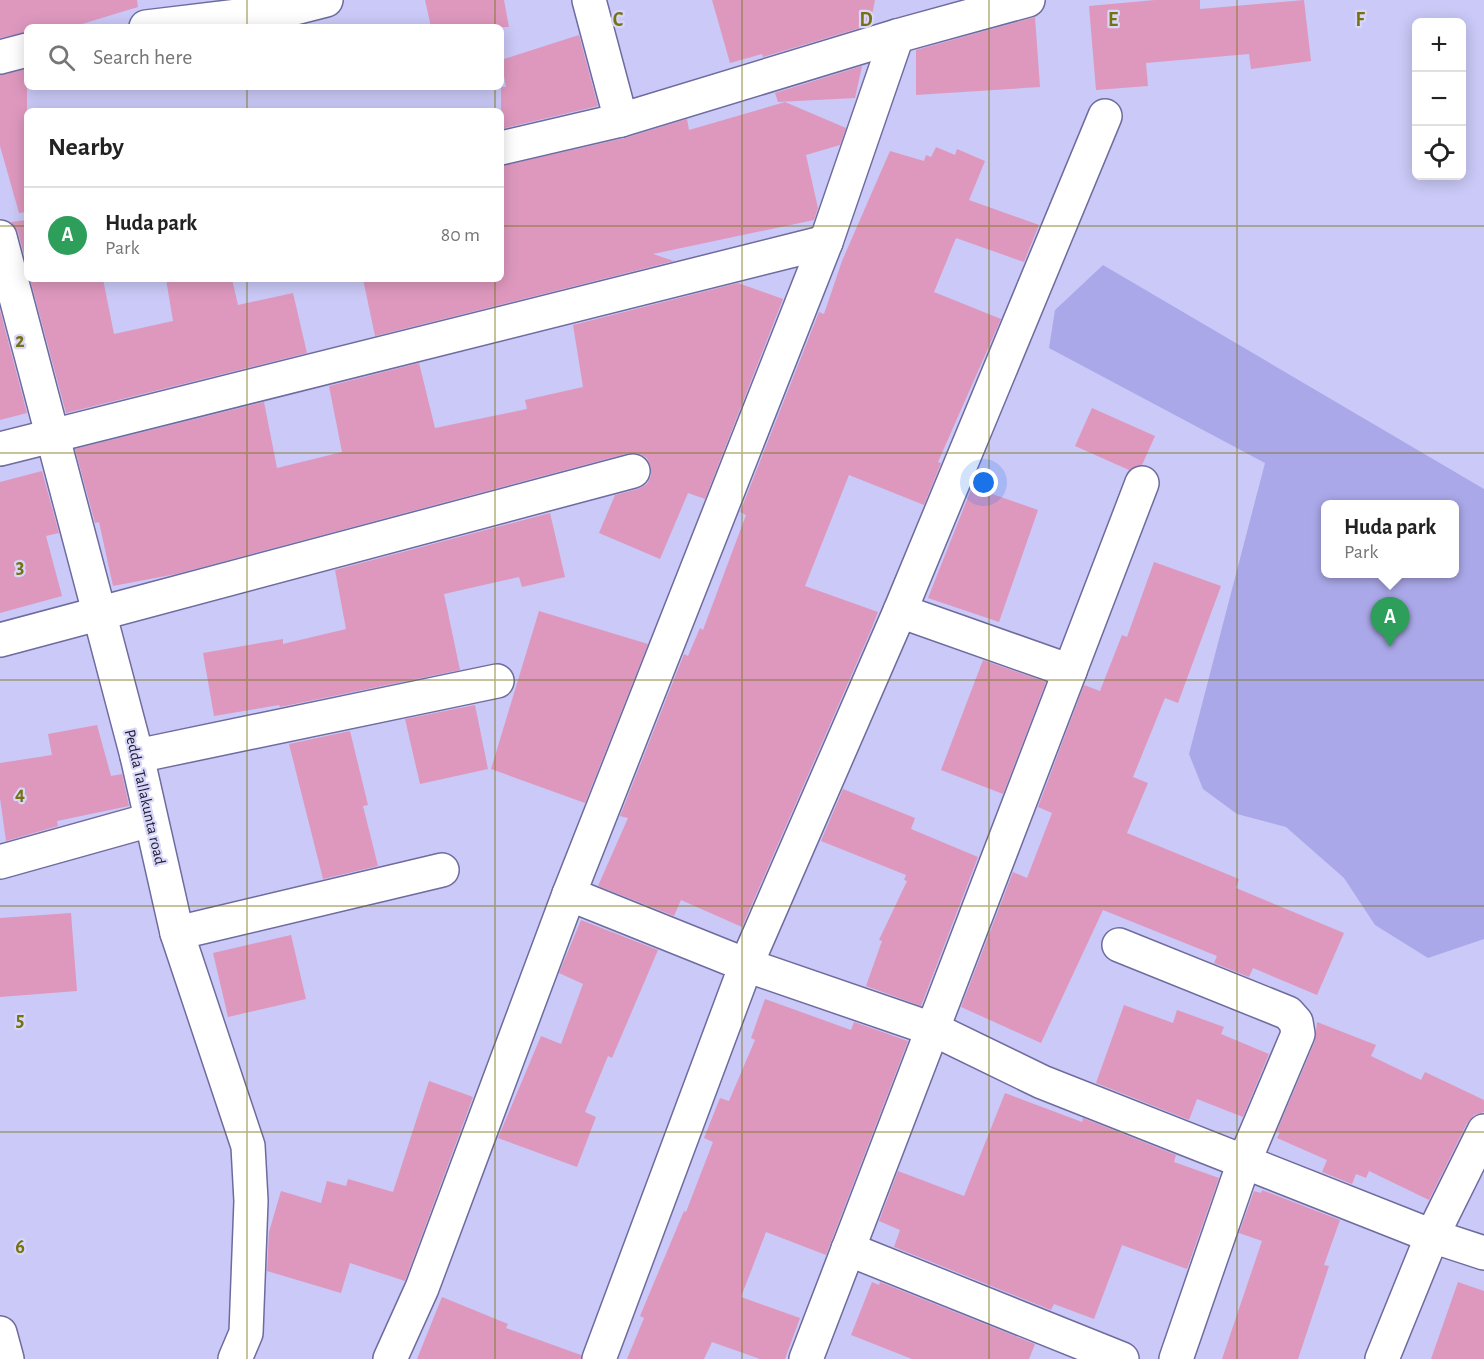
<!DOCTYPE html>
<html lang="en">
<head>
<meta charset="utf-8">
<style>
  body { margin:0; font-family:"Alegreya Sans",sans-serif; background:#f6f6f6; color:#222 }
  .controls { position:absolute; right:18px; top:18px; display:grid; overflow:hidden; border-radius:9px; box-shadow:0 3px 15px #0003 }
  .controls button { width:54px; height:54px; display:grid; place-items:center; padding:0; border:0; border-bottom:2px solid #e0e0e0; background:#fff; color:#222; font:30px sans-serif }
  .you { position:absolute; left:984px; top:483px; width:21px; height:21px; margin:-15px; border:4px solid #fff; border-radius:50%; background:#1a73e8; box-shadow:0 0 0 9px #1a73e833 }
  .badge { display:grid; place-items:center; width:39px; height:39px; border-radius:50%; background:#2563eb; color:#fff; font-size:20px; font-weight:700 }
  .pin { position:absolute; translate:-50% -50px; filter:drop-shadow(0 2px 3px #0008) }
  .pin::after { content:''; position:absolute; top:32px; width:21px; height:18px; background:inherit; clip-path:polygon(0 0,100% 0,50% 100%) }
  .popup { position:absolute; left:1321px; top:500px; width:138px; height:78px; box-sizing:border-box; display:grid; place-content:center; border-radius:9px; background:#fff; filter:drop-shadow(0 2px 4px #0005); font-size:20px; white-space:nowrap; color:#767676 }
  .popup b { font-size:22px; color:#222 }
  .popup::after { content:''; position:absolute; left:50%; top:100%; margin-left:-12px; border:12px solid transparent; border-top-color:#fff }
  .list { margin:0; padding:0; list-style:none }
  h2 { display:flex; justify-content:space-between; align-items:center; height:78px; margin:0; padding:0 24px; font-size:26px }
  h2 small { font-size:20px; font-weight:400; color:#767676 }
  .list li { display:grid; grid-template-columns:39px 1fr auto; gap:18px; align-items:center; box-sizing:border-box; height:96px; padding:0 24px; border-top:2px solid #e0e0e0 }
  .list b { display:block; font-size:22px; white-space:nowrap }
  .list p { margin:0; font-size:20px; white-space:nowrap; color:#767676 }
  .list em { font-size:20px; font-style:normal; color:#767676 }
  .icon { flex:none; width:33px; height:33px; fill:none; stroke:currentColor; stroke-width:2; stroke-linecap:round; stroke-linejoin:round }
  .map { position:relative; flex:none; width:1484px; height:1359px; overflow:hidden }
  .search { position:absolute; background:#fff; box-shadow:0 3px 15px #0003; left:24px; top:24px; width:480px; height:66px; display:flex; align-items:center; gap:15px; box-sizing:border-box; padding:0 21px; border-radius:9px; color:#767676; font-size:22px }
  .panel { position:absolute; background:#fff; box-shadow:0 3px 15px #0003; left:24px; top:108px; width:480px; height:174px; border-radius:9px }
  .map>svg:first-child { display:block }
  .green { fill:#aba8e9; fill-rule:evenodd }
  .building { fill:#de98be }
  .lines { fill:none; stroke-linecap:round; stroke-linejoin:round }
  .minor-casing { stroke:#6e6b9f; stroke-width:36 }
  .minor { stroke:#fff; stroke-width:33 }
  .grid { fill:none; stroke:#767113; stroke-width:1.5; stroke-opacity:0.55 }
  .labels { text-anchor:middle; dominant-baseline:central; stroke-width:4.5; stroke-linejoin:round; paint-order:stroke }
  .street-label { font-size:16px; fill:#1f1d32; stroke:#d8d7fa }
  .grid-label { font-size:20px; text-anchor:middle; font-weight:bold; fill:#767113; stroke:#d8d7fa; stroke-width:4.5; stroke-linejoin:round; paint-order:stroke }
</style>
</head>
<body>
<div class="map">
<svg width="1484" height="1359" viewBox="0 0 1484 1359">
  <rect width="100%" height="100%" fill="#cac9f7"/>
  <path class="green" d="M1103,265L1484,489V939L1428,958L1375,925L1344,878L1286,827L1237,814L1203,789L1189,754L1265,463L1049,348L1055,310ZM1326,504H1454V574H1326Z"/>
  <g class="building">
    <polygon points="0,0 137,0 138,7 72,27 27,27 27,32 0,38"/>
    <polygon points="425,0 504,0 509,27 431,27"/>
    <polygon points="712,0 875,0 870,25 763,57 762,54 730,63"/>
    <polygon points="1155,0 1200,0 1200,9 1304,0 1311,61 1251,69 1249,54 1146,63 1148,86 1096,90 1089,6"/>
    <polygon points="1035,17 1040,87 916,95 916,50"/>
    <polygon points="579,35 598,106 501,129 501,87 506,87 501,60"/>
    <polygon points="862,66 855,98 778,102 775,93"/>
    <polygon points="27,69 27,212 19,213 0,146 0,75"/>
    <polygon points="785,102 846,128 840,145 806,155 818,208 814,220 653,254 674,261 375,336 363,279 501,279 501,166 625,138 687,119 689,130"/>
    <polygon points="936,147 955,155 957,149 985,161 969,200 1039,225 1024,262 956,238 934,292 1001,319 938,462 941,463 924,505 849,475 805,586 878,612 871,630 742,927 681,900 674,916 598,886 628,818 620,816 684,654 688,656 700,628 703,630 746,515 740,512 819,312 824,314 842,261 890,151 924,161 926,155 931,157"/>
    <polygon points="27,220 27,266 18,232 11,222"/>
    <polygon points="30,279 103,279 114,334 173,321 166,279 232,279 238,305 293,293 307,353 66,413"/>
    <polygon points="738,283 783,299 705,499 688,493 660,559 599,533 615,495 638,489 647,484 651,476 651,467 647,458 638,453 629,453 176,574 113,586 99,522 95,523 75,449 264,402 277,468 342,452 329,386 419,363 435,428 527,409 525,400 583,387 573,325"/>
    <polygon points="0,310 27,413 0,420"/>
    <polygon points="1092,408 1155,436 1142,465 1129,470 1075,446"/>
    <polygon points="42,471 59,533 46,536 62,596 0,613 0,482"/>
    <polygon points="972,487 1038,510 999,622 928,598"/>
    <polygon points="550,513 565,577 522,587 519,577 444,594 460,670 280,707 279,705 214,716 203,653 283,639 283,644 346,629 335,570"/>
    <polygon points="1154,562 1221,586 1178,703 1165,698 1133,777 1148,783 1127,833 1239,879 1236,888 1344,933 1317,995 1253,968 1249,977 1214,963 1217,956 1103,910 1041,1043 961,1007 1013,872 1027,878 1052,813 1038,807 1084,685 1100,691 1122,635 1127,637"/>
    <polygon points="539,611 648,644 585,803 491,769"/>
    <polygon points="983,660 1046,682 1003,794 941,770"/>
    <polygon points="475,705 488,769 420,784 405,719"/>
    <polygon points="97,725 111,776 122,774 129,806 57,821 58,826 6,841 0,798 0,763 52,755 48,734"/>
    <polygon points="350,731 368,805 363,806 378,866 323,879 289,744"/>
    <polygon points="843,789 915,818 911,829 978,857 921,1006 866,986 882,941 879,940 907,881 904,880 906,875 821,841"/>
    <polygon points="71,913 77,991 0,997 0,918"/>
    <polygon points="581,920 658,950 612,1058 608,1056 585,1112 596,1117 577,1167 498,1138 541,1036 561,1044 583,984 559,973"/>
    <polygon points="291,935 306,999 228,1017 213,953"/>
    <polygon points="765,999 851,1030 854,1022 908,1041 826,1255 766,1232 741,1297 800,1318 785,1359 760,1359 712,1342 704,1359 627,1359 644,1318 640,1316 684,1211 686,1212 713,1142 704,1138 720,1098 729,1101 755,1040 751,1038"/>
    <polygon points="1124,1005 1173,1023 1177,1010 1224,1027 1221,1034 1269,1054 1243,1117 1197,1099 1189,1120 1096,1083"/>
    <polygon points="1317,1022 1376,1045 1371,1056 1421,1080 1425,1072 1484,1100 1484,1112 1474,1115 1467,1123 1429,1200 1369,1171 1366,1178 1356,1174 1352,1184 1322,1172 1327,1160 1277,1138 1280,1132 1277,1131 1315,1041"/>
    <polygon points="429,1081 473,1097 405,1281 350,1263 341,1293 267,1271 269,1232 281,1191 321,1203 327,1181 346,1186 348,1179 393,1192"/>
    <polygon points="1005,1093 1082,1122 1083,1118 1176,1155 1174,1162 1219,1178 1187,1269 1122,1245 1094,1319 1054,1304 1051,1310 894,1247 900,1230 879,1221 898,1171 964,1196"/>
    <polygon points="1262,1190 1340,1220 1324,1265 1329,1266 1298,1359 1222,1359 1262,1241 1239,1233 1254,1191 1261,1193"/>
    <polygon points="872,1282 879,1285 880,1282 1035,1344 1029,1359 912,1359 851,1335"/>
    <polygon points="1458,1282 1484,1291 1484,1359 1431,1359"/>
    <polygon points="442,1297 508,1324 506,1328 581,1355 581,1359 417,1359"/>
  </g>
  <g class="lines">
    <defs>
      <g id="minor">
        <polyline points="589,0 621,120"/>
        <polyline points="146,27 287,10 326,0"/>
        <polyline points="0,57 27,50"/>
        <polyline points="501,148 621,120 897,36 1028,0"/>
        <polyline points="0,237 137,756 177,933 248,1146 251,1201 246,1333 235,1359"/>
        <polyline points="0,449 826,242"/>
        <polyline points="900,611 1070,671"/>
        <polyline points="0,640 633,471"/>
        <polyline points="137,756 497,681"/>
        <polyline points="0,862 150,820"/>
        <polyline points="569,894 746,965 935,1030 1042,1082 1432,1236 1484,1253"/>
        <polyline points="177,933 442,870"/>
        <polyline points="1119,945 1288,1013 1296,1022 1298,1034 1244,1162 1176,1359"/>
        <polyline points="848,1249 1122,1359"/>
        <polyline points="0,1333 7,1359"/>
        <polyline points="390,1359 422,1288 569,894 826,242 897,36"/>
        <polyline points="599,1359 746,965 900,611 1105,116"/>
        <polyline points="806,1359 1142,483"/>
        <polyline points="1382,1359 1432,1236 1484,1131"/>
      </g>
    </defs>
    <use href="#minor" class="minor-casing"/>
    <use href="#minor" class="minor"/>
  </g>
  <path class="grid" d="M247,0V27M495,0V27M742,0V1359M989,0V1359M1237,0V1359M247,87V111M495,87V111M0,226H27M501,226H1484M247,279V1359M495,279V1359M0,453H1484M0,680H1484M0,906H1484M0,1132H1484"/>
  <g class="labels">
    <g class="street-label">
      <text transform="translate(145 797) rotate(77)">Pedda Tallakunta road</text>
    </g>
  </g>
  <g class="grid-label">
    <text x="618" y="26">C</text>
    <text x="866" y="26">D</text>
    <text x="1113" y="26">E</text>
    <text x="1360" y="26">F</text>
    <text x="20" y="347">2</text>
    <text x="20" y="573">3</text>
    <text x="20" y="800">4</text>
    <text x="20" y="1026">5</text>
    <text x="20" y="1253">6</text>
  </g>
</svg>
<div class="controls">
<button>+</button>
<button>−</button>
<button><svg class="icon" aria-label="locate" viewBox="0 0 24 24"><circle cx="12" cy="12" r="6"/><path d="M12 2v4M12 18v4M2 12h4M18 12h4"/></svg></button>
</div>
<div class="you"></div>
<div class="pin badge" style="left:1390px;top:647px;background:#2e9e5b">A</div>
<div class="popup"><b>Huda park</b>Park</div>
<div class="search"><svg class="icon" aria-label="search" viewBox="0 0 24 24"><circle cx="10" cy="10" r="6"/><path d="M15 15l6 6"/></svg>Search here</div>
<section class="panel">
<h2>Nearby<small></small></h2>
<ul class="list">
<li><span class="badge" style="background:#2e9e5b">A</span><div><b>Huda park</b><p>Park</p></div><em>80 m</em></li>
</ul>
</section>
</div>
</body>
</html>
